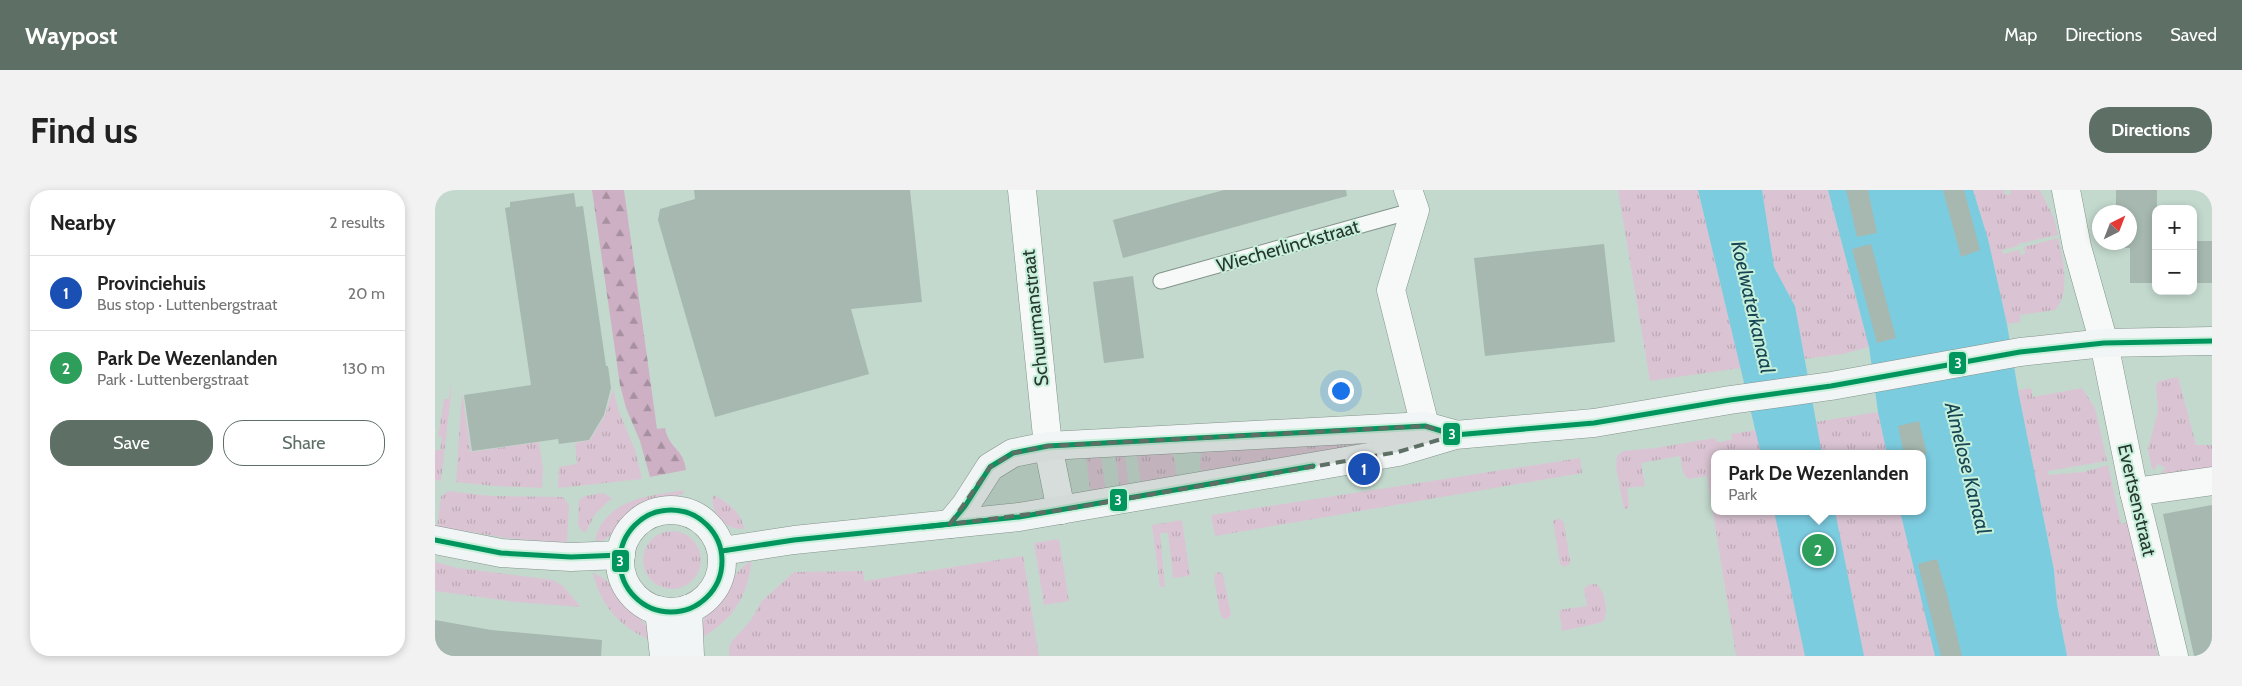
<!DOCTYPE html>
<html lang="en">
<head>
<meta charset="utf-8">
<style>
  body { margin:0; font-family:Cabin,sans-serif; background:#f2f2f2; color:#222 }
  .controls { position:absolute; right:15px; top:15px; display:grid; overflow:hidden; border-radius:10px; box-shadow:0 2px 8px #0003 }
  .controls button { width:45px; height:45px; display:grid; place-items:center; padding:0; border:0; border-bottom:1px solid #e0e0e0; background:#fff; color:#222; font:25px sans-serif }
  .compass { position:absolute; left:1657px; top:15px; width:45px; height:45px; border-radius:50%; background:#fff; box-shadow:0 2px 8px #0003; rotate:42deg }
  .you { position:absolute; left:905px; top:200px; width:18px; height:18px; margin:-12px; border:4px solid #fff; border-radius:50%; background:#1a73e8; box-shadow:0 0 0 8px #1a73e833 }
  .badge { display:grid; place-items:center; width:32px; height:32px; border-radius:50%; background:#5e6f66; color:#fff; font-size:16px; font-weight:700 }
  .pin { position:absolute; translate:-50% -50%; border:2px solid #fff; box-shadow:0 1px 5px #0006 }
  .popup { position:absolute; left:1276px; top:260px; width:215px; height:65px; box-sizing:border-box; display:grid; place-content:center; border-radius:10px; background:#fff; filter:drop-shadow(0 1px 4px #0005); font-size:16px; white-space:nowrap; color:#767676 }
  .popup b { font-size:19px; color:#222 }
  .popup::after { content:''; position:absolute; left:50%; top:100%; margin-left:-10px; border:10px solid transparent; border-top-color:#fff }
  .list { margin:0; padding:0; list-style:none }
  h2 { display:flex; justify-content:space-between; align-items:center; height:65px; margin:0; padding:0 20px; font-size:21px }
  h2 small { font-size:16px; font-weight:400; color:#767676 }
  .list li { display:grid; grid-template-columns:32px 1fr auto; gap:15px; align-items:center; box-sizing:border-box; height:75px; padding:0 20px; border-top:1px solid #e0e0e0 }
  .list b { display:block; font-size:19px; white-space:nowrap }
  .list p { margin:0; font-size:16px; white-space:nowrap; color:#767676 }
  .list em { font-size:16px; font-style:normal; color:#767676 }
  .actions { display:flex; gap:10px; padding:15px 20px }
  .actions a { flex:1; padding:11px 0; border:1px solid #5e6f66; border-radius:20px; text-align:center; font-size:18px; color:#5e6f66 }
  .actions .main { background:#5e6f66; color:#fff }
  .map { position:relative; flex:none; width:1777px; height:466px; overflow:hidden; border-radius:20px }
  header { display:flex; align-items:center; gap:30px; box-sizing:border-box; height:70px; padding:0 25px; background:#5e6f66; color:#fff }
  header strong { font-size:24px }
  nav { display:flex; gap:28px; margin-inline-start:auto; font-size:18px }
  .intro { display:flex; align-items:center; justify-content:space-between; box-sizing:border-box; height:120px; padding:0 30px }
  h1 { margin:0; font-size:35px }
  .button { padding:12px 22px; border-radius:20px; background:#5e6f66; color:#fff; font-size:18px; font-weight:700 }
  main { display:flex; gap:30px; padding:0 30px }
  aside { flex:1; background:#fff; border-radius:20px; box-shadow:0 2px 8px #0003 }
  .map>svg:first-child { display:block }
  .grass { fill:url(#grass-tufts) }
  .forest { fill:url(#forest-firs) }
  .water { fill:#7ccce0 }
  .building { fill:#a6b8af }
  .lines { fill:none; stroke-linecap:round; stroke-linejoin:round }
  .service-casing { stroke:#83948b; stroke-width:17 }
  .minor-casing { stroke:#83948b; stroke-width:29 }
  .secondary-casing { stroke:#83948b; stroke-width:29 }
  .service { stroke:#f6f9f8; stroke-width:15 }
  .minor { stroke:#f6f9f8; stroke-width:28 }
  .secondary { stroke:#f2f5f5; stroke-width:28 }
  .bus-1-casing { stroke:#c7efda; stroke-width:9 }
  .bus-1 { stroke:#00965e; stroke-width:5 }
  .marked { fill:#5e6f66; fill-opacity:0.2; stroke:#5e6f66; stroke-width:4; stroke-dasharray:10 6; stroke-linejoin:round }
  .labels { text-anchor:middle; dominant-baseline:central; stroke-width:4; stroke-linejoin:round; paint-order:stroke }
  .street-label { font-size:19px; fill:#27362e; stroke:#c7efda }
  .water-label { font-size:20px; font-style:italic; fill:#164553; stroke:#c7efda }
  .line-badge { stroke:#c7efda; stroke-width:2 }
  .badge-label { font-size:14px; text-anchor:middle; font-weight:bold; fill:#fff }
</style>
</head>
<body>
<header>
<strong>Waypost</strong>
<nav><a>Map</a><a>Directions</a><a>Saved</a></nav>
</header>
<div class="intro"><h1>Find us</h1><a class="button">Directions</a></div>
<main>
<aside>
<h2>Nearby<small>2 results</small></h2>
<ul class="list">
<li><span class="badge" style="background:#1a4fb4">1</span><div><b>Provinciehuis</b><p>Bus stop · Luttenbergstraat</p></div><em>20 m</em></li>
<li><span class="badge" style="background:#2e9e5b">2</span><div><b>Park De Wezenlanden</b><p>Park · Luttenbergstraat</p></div><em>130 m</em></li>
</ul>
<div class="actions"><a class="main">Save</a><a>Share</a></div>
</aside>
<div class="map">
<svg width="1777" height="466" viewBox="0 0 1777 466">
  <defs>
    <pattern id="grass-tufts" width="24" height="20" patternUnits="userSpaceOnUse" patternTransform="scale(1.25)"><rect width="24" height="20" fill="#dac4d3"/><path d="M3 7l-1-3M5 7V3M7 7l1-3M15 17l-1-3M17 17v-4M19 17l1-3" fill="none" stroke="#bba9b5"/></pattern>
    <pattern id="forest-firs" width="22" height="20" patternUnits="userSpaceOnUse" patternTransform="scale(1.25)"><rect width="22" height="20" fill="#ceb0c5"/><path d="M5 1l3.5 6h-7zM16 11l3.5 6h-7z" fill="#a790a0"/></pattern>
  </defs>
  <rect width="100%" height="100%" fill="#c3d9ce"/>
  <g class="grass">
    <polygon points="1183,0 1263,0 1306,178 1215,191"/>
    <polygon points="1327,0 1393,0 1434,157 1408,164 1369,169 1360,116 1339,77"/>
    <path d="M1538,0H1569L1570,5L1576,4L1575,0H1605L1619,28L1623,45L1583,54V56L1567,60L1568,64L1584,60L1586,65L1590,64L1589,57L1623,48C1628,68 1636,104 1620,120L1585,125V132L1572,134L1553,49Z"/>
    <polygon points="1743,187 1761,255 1777,255 1777,279 1724,287 1730,278 1723,274 1719,280 1717,279 1713,259 1723,221 1721,195 1724,191"/>
    <polygon points="16,195 17,196 6,291 0,290 0,262 1,260 5,260 7,247 3,246 9,209 14,209"/>
    <polygon points="1596,198 1598,207 1647,198 1660,218 1672,271 1613,281 1613,285 1648,282 1673,275 1686,334 1694,332 1723,466 1632,466 1622,414 1619,380 1583,200"/>
    <polygon points="178,199 183,219 200,260 207,289 123,298 124,277 142,274 140,253 155,250 170,225"/>
    <polygon points="27,202 36,262 104,252 108,279 107,298 59,296 21,292"/>
    <path d="M1443,222L1460,264H1279V321H1473L1506,466H1301L1272,286L1254,289C1246,285 1247,275 1245,266L1206,273L1210,296L1192,298L1194,318L1189,319L1181,277L1182,266L1188,261L1220,258L1280,248L1282,252L1297,250L1296,244L1321,240L1322,245L1381,236L1380,232Z"/>
    <path d="M920,248L969,255L766,282C764,274 764,267 769,259Z"/>
    <polygon points="679,257 689,258 694,297 685,300"/>
    <polygon points="701,257 736,261 739,267 742,287 706,295"/>
    <polygon points="665,258 671,302 655,302 651,264"/>
    <polygon points="1145,268 1147,283 780,346 776,325"/>
    <path d="M249,300V303C234,311 217,306 201,318C191,326 173,357 160,350C170,309 214,306 249,300Z"/>
    <polygon points="13,301 56,306 128,307 134,315 132,353 71,348 2,336 6,306"/>
    <polygon points="168,303 177,308 160,324 151,342 148,342 143,335 144,310 150,306"/>
    <path d="M278,305C291,310 308,324 309,339C289,340 275,323 278,305Z"/>
    <polygon points="1124,328 1129,333 1135,370 1135,373 1130,377 1125,374 1118,331"/>
    <polygon points="747,330 755,386 738,388 733,343 725,343 730,397 725,397 717,335"/>
    <circle cx="237" cy="370" r="29"/>
    <polygon points="624,349 634,411 609,415 599,353"/>
    <polygon points="588,366 604,466 294,466 294,456 297,451 316,430 326,412 359,382 428,381 429,391"/>
    <polygon points="0,372 23,378 118,390 128,396 146,417 80,412 0,401"/>
    <path d="M313,372H316V374C312,409 296,431 266,448V436L272,424L287,409L301,384Z"/>
    <polygon points="784,382 788,384 796,425 792,429 788,429 785,423 779,389 780,384"/>
    <path d="M158,383C175,389 179,400 190,412C201,425 213,433 218,451C187,439 165,416 158,383Z"/>
    <path d="M1161,394C1169,399 1174,422 1169,430L1165,433L1127,441L1124,420L1152,416L1149,399L1153,395Z"/>
  </g>
  <path class="forest" d="M157,0H189L222,239L230,238C234,259 249,259 251,280L215,287L205,251L191,218L185,195Z"/>
  <g class="water">
    <polygon points="1263,0 1327,0 1339,77 1360,116 1387,264 1326,264"/>
    <polygon points="1393,0 1538,0 1553,49 1572,134 1583,200 1619,380 1622,414 1632,466 1500,466 1465,321 1487,321 1487,264 1452,264 1443,222 1434,157"/>
    <polygon points="1339,321 1400,321 1429,466 1370,466"/>
  </g>
  <g class="building">
    <polygon points="259,0 475,0 487,112 416,119 434,184 280,227 223,30 225,19 260,9"/>
    <polygon points="789,0 911,0 912,6 688,68 678,30"/>
    <polygon points="1411,0 1433,0 1442,43 1422,47"/>
    <polygon points="1508,0 1529,0 1545,60 1526,67"/>
    <polygon points="1681,0 1722,0 1721,93 1695,93 1695,58 1681,58 1681,52 1694,52 1694,22 1681,22"/>
    <polygon points="139,3 141,17 148,16 171,176 173,176 176,198 169,225 154,250 124,254 123,249 37,261 29,205 96,195 70,18 75,17 75,12"/>
    <rect x="1758" y="51" width="19" height="42"/>
    <polygon points="1169,54 1180,152 1050,166 1039,68"/>
    <polygon points="1436,54 1461,148 1442,153 1417,59"/>
    <polygon points="698,86 709,168 669,173 658,92"/>
    <polygon points="1484,231 1492,264 1469,264 1463,236"/>
    <polygon points="1777,315 1777,466 1759,466 1728,324"/>
    <polygon points="1502,369 1512,405 1527,466 1506,466 1483,374"/>
    <polygon points="0,430 56,440 167,450 166,466 0,466"/>
  </g>
  <g class="lines">
    <defs>
      <polyline id="service" points="726,91 980,20"/>
      <g id="minor">
        <polyline points="587,0 613,256 626,320"/>
        <polyline points="973,0 980,20 956,100 990,236"/>
        <polyline points="1631,0 1642,57 1669,153 1699,302 1739,466"/>
        <polyline points="1699,302 1777,291"/>
      </g>
      <g id="secondary">
        <circle cx="236" cy="371" r="51"/>
        <polyline points="515,334 530,316 555,277 578,263 613,256 990,236 1019,244"/>
        <polyline points="0,350 66,363 136,367 186,365"/>
        <polyline points="287,361 359,350 584,327 963,262 1020,245 1159,233 1295,210 1396,196 1585,162 1669,153 1777,151"/>
        <polyline points="253,419 255,466"/>
        <polyline points="224,420 229,466"/>
      </g>
    </defs>
    <use href="#service" class="service-casing"/>
    <use href="#minor" class="minor-casing"/>
    <use href="#secondary" class="secondary-casing"/>
    <use href="#service" class="service"/>
    <use href="#minor" class="minor"/>
    <use href="#secondary" class="secondary"/>
    <defs>
      <g id="bus-1">
        <circle cx="236" cy="371" r="51"/>
        <polyline points="488,337 584,327 878,276"/>
        <polyline points="0,350 66,363 136,367 186,365"/>
        <polyline points="287,361 359,350 515,334 530,316 555,277 578,263 613,256 990,236 1020,245 1159,233 1295,210 1396,196 1585,162 1669,153 1777,151"/>
      </g>
    </defs>
    <use href="#bus-1" class="bus-1-casing"/>
    <use href="#bus-1" class="bus-1"/>
  </g>
  <path class="marked" d="M990,236L1020,245L963,262L626,320L515,334L555,277L578,263L613,256Z"/>
  <g class="labels">
    <g class="street-label">
      <text transform="translate(853 56) rotate(-16)">Wiecherlinckstraat</text>
      <text transform="translate(600 128) rotate(-96)">Schuurmanstraat</text>
      <text transform="translate(1702 310) rotate(77)">Evertsenstraat</text>
    </g>
    <g class="water-label">
      <text transform="translate(1318 117) rotate(77)">Koelwaterkanaal</text>
      <text transform="translate(1533 278) rotate(76)">Almelose Kanaal</text>
    </g>
  </g>
  <g class="line-badge">
    <rect x="1513" y="161" width="19" height="24" rx="5" fill="#00965e"/>
    <rect x="1007" y="232" width="19" height="24" rx="5" fill="#00965e"/>
    <rect x="674" y="298" width="19" height="24" rx="5" fill="#00965e"/>
    <rect x="176" y="359" width="19" height="24" rx="5" fill="#00965e"/>
  </g>
  <g class="badge-label">
    <text x="1523" y="178">3</text>
    <text x="1017" y="249">3</text>
    <text x="683" y="315">3</text>
    <text x="185" y="376">3</text>
  </g>
</svg>
<div class="controls">
<button>+</button>
<button>−</button>
</div>
<svg class="compass" viewBox="-18 -18 36 36"><path d="M0-13l5 13h-10z" fill="#e53935"/><path d="M0 13l5-13h-10z" fill="#767676"/></svg>
<div class="you"></div>
<div class="pin badge" style="left:929px;top:279px;background:#1a4fb4">1</div>
<div class="pin badge" style="left:1383px;top:360px;background:#2e9e5b">2</div>
<div class="popup"><b>Park De Wezenlanden</b>Park</div>
</div>
</main>
</body>
</html>
